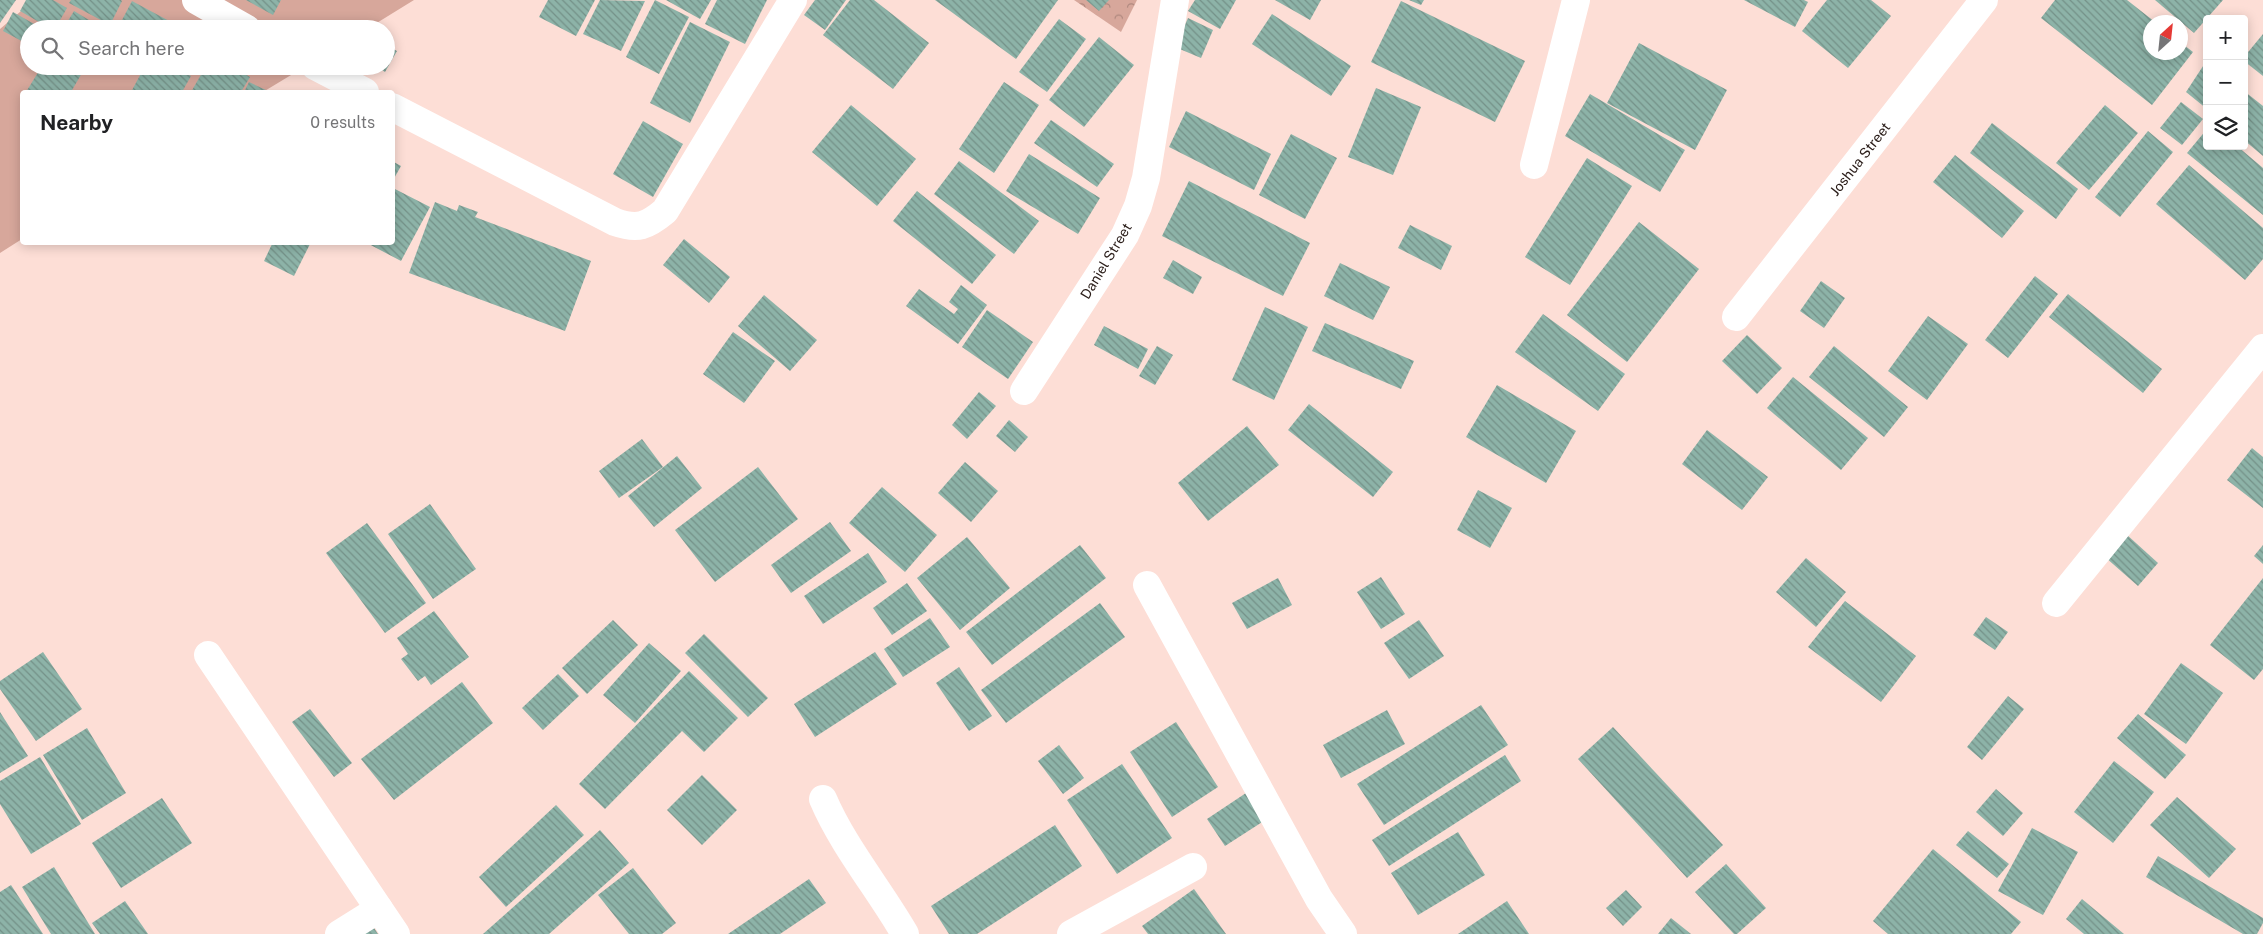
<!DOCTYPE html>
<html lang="en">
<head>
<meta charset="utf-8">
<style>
  body { margin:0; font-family:"Public Sans",sans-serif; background:#f2f2f2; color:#202124 }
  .controls { position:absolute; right:15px; top:15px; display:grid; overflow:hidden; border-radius:5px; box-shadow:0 2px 12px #0003 }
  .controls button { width:45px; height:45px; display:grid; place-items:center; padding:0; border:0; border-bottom:1px solid #e0e0e0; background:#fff; color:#202124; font:25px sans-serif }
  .compass { position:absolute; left:2143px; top:15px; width:45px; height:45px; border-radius:50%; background:#fff; box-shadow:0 2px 12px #0003; rotate:27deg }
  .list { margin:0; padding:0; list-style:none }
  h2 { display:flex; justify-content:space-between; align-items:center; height:65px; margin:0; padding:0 20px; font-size:21px }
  h2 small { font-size:16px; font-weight:400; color:#757577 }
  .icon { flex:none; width:28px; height:28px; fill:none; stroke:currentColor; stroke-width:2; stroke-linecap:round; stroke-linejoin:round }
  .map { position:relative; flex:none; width:2263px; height:934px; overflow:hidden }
  .search { position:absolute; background:#fff; box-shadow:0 2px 12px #0003; left:20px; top:20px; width:375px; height:55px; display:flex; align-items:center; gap:12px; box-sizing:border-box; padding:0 18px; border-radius:28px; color:#757577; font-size:19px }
  .panel { position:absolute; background:#fff; box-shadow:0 2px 12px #0003; left:20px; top:90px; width:375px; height:155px; border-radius:5px }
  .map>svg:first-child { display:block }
  .grass { fill:#d7a79b }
  .forest { fill:url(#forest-crowns) }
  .building { fill:url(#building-back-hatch) }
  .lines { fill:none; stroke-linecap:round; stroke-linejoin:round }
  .minor { stroke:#fff; stroke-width:28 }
  .labels { text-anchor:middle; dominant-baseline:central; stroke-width:4; stroke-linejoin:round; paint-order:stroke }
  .street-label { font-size:14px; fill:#2d201c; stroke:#fff }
</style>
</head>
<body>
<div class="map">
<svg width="2263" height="934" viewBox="0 0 2263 934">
  <defs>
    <pattern id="forest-crowns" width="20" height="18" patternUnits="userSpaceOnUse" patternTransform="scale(1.25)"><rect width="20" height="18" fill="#d7a79b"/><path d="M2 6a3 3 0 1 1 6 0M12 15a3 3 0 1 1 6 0" fill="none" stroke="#af887e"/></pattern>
    <pattern id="building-back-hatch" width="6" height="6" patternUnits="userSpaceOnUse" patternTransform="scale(1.25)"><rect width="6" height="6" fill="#8db3a8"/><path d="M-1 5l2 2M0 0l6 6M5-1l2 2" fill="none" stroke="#749188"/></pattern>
  </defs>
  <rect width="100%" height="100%" fill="#fdded6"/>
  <polygon class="grass" points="34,0 414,0 367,29 29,29 29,66 306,66 263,92 22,92 22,239 0,253 0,29"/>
  <polygon class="forest" points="1074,0 1137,0 1121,32"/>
  <g class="building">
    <polygon points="0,0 16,0 0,23"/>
    <polygon points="26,0 53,0 67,8 55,29 51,29 20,11"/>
    <polygon points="71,0 121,0 122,1 110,25 69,3"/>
    <polygon points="246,0 281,0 273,15"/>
    <polygon points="548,0 595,0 576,36 539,17"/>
    <polygon points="600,0 645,1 621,51 583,34"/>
    <polygon points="655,0 689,17 659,74 626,57"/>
    <polygon points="666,0 711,0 700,19"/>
    <polygon points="717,0 767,0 745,44 705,24"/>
    <polygon points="815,0 846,0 825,30 804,15"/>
    <polygon points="850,0 874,0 929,43 893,89 823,35"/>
    <polygon points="935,0 1058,0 1016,59"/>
    <polygon points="1086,0 1109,0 1099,11"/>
    <polygon points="1195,0 1236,0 1220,29 1188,11"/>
    <polygon points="1275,0 1321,0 1310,20"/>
    <polygon points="1409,0 1424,0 1421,5"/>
    <polygon points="1744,0 1804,0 1808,2 1795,27"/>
    <polygon points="1827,0 1871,0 1891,16 1848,68 1802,31"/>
    <polygon points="2055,0 2127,0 2155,22 2150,22 2150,52 2180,52 2180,42 2193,52 2152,105 2041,18"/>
    <polygon points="2155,0 2223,0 2194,33"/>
    <polygon points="132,1 184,29 139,29 122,20"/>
    <polygon points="1401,1 1525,61 1495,122 1371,62"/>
    <polygon points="74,11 104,29 63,29"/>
    <polygon points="13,12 43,29 29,29 29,45 3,31"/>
    <polygon points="1272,14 1351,66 1331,96 1252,44"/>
    <polygon points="1188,18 1213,30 1201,58 1175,47"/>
    <polygon points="1059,19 1086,39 1047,92 1019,72"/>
    <polygon points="690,22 730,42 690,123 650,103"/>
    <polygon points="2263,34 2263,76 2244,61 2244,57"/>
    <polygon points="1099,37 1134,65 1084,127 1049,100"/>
    <polygon points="1639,43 1727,90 1695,150 1607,103"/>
    <polygon points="386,45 397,51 385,72 376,66 386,66"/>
    <polygon points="2207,60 2207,109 2186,92"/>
    <polygon points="42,66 86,66 71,92 26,92"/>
    <polygon points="145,66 172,66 191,76 182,92 131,92"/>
    <polygon points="206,66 231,66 250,77 241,92 191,92"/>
    <polygon points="249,82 270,92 244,92"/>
    <polygon points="1004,82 1039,105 994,173 959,149"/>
    <polygon points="1376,88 1421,107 1393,175 1348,157"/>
    <polygon points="2244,91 2263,106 2263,156 2244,140"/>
    <polygon points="1590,94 1685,150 1660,192 1565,136"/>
    <polygon points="2181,102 2203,119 2182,145 2160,128"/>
    <polygon points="851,105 916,159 877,206 812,152"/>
    <polygon points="2105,105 2138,133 2089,190 2056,163"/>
    <polygon points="1186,111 1271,154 1254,190 1169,147"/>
    <polygon points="1051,120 1114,164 1097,187 1034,143"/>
    <polygon points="643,121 683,144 653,197 613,174"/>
    <polygon points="1992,123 2078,189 2056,219 1970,153"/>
    <polygon points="2207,129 2207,146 2237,146 2263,168 2263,215 2187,153"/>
    <polygon points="2148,131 2173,152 2120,217 2095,197"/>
    <polygon points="1291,134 1337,158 1305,219 1259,195"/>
    <polygon points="1029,154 1100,198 1078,234 1006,191"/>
    <polygon points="1955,155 2024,211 2002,238 1933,182"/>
    <polygon points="1587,158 1632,186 1570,285 1525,257"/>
    <polygon points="392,161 401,166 392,182"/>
    <polygon points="959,161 1039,221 1014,254 934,194"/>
    <polygon points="2189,165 2263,228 2263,259 2245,280 2156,204"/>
    <polygon points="1189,181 1310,243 1283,296 1162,236"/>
    <polygon points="393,188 430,207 401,261 365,242 392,242"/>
    <polygon points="917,191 996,255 972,284 893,221"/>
    <polygon points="435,202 457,211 459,205 478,212 475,217 591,261 565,331 409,273"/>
    <polygon points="1639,222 1699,269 1627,362 1567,315"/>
    <polygon points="1410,225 1452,246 1441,270 1398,248"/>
    <polygon points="684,239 730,277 709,303 663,265"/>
    <polygon points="273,242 311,242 294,276 264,261"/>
    <polygon points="1173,260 1202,277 1193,294 1163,278"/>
    <polygon points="1340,263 1390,287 1373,320 1324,296"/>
    <polygon points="2035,276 2058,294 2008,358 1985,340"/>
    <polygon points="1821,281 1845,298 1824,328 1800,311"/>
    <polygon points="961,285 987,305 958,344 906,306 919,289 954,314 958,309 949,302"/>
    <polygon points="2068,294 2162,369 2143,393 2049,317"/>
    <polygon points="764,295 817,340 790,371 738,326"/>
    <polygon points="1265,307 1308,327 1274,400 1232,380"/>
    <polygon points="987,310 1033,342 1008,379 962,347"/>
    <polygon points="1543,314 1625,374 1598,411 1515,352"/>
    <polygon points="1928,316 1968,344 1927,400 1888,371"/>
    <polygon points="1325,323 1414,361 1401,389 1312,351"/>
    <polygon points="1104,326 1148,349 1138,369 1094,345"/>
    <polygon points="733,332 775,361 744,403 703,374"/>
    <polygon points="1747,335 1782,368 1757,394 1722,361"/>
    <polygon points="1157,346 1173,355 1155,385 1139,376"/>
    <polygon points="1834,346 1908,407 1884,437 1809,377"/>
    <polygon points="1793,377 1868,438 1841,470 1767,408"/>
    <polygon points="1497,385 1576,431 1546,483 1466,437"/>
    <polygon points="979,392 996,406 967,439 952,425"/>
    <polygon points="1309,404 1393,472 1373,497 1288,430"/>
    <polygon points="1009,420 1028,437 1015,452 996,436"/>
    <polygon points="1247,426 1279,465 1208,521 1178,483"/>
    <polygon points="1707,430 1768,477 1742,510 1682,464"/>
    <polygon points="642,439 663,467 619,498 599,471"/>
    <polygon points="2252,448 2263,457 2263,508 2227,480"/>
    <polygon points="677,456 702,488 654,527 628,496"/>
    <polygon points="965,462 998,491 971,522 938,493"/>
    <polygon points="758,467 798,519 715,582 675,530"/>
    <polygon points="882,487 937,535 905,572 849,523"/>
    <polygon points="1478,490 1512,508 1490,548 1457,530"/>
    <polygon points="430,504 476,569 433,599 388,534"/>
    <polygon points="830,522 851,551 791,593 771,565"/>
    <polygon points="367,523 426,603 385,633 326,553"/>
    <polygon points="2126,534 2158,563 2138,586 2105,557"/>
    <polygon points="967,537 1010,588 960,630 917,578"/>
    <polygon points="1080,545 1106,578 992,665 966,632"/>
    <polygon points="2263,545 2263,564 2254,556"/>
    <polygon points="868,553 887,582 823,624 804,596"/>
    <polygon points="1806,558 1846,592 1816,627 1776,592"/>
    <polygon points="1381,577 1405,614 1381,629 1357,592"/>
    <polygon points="1278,578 1292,605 1247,629 1232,603"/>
    <polygon points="2263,578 2263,669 2254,680 2210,645"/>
    <polygon points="907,583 927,611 892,635 873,608"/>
    <polygon points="1845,601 1916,656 1881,702 1808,647"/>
    <polygon points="1100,603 1125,637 1006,723 981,690"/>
    <polygon points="434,611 469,657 431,685 425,676 418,681 401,659 408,654 397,638"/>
    <polygon points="1986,617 2008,632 1995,650 1973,635"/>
    <polygon points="930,618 950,647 903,677 884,649"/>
    <polygon points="613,620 638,645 587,694 562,668"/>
    <polygon points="1419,620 1444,656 1409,679 1384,643"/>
    <polygon points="704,634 768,698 748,717 685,653"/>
    <polygon points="649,643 681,671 635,723 603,695"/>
    <polygon points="43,652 82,709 36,741 0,689 0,681"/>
    <polygon points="875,652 897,684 815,737 794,704"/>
    <polygon points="2181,663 2223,693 2186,744 2144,714"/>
    <polygon points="959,667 992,716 969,731 936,683"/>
    <polygon points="689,671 738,718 704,752 682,731 605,809 579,784"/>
    <polygon points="558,674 579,696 543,730 522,708"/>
    <polygon points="462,682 493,723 394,800 361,759"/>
    <polygon points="2008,696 2024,709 1982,760 1967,747"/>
    <polygon points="1481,705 1508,745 1384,825 1357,784"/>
    <polygon points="310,709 352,763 334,777 292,722"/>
    <polygon points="1387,710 1405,744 1341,778 1323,745"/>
    <polygon points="0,712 28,756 0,773"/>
    <polygon points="2138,714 2186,755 2165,779 2117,738"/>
    <polygon points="1176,722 1218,787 1172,817 1130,752"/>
    <polygon points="1613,727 1723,845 1687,878 1578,759"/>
    <polygon points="87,728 126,793 82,820 43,755"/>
    <polygon points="1059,745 1084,778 1063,794 1038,761"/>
    <polygon points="1505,755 1521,781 1389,866 1372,840"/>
    <polygon points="40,757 81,824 31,854 0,804 0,781"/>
    <polygon points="2114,761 2154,792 2113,843 2074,812"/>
    <polygon points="1122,764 1172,838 1117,874 1067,800"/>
    <polygon points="702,775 737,810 702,845 667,810"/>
    <polygon points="1252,789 1270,817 1225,846 1207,819"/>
    <polygon points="1996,789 2023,813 2003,836 1976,812"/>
    <polygon points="2177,797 2236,849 2209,878 2150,825"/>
    <polygon points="162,798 192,843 121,888 92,843"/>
    <polygon points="556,805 584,835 506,907 479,877"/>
    <polygon points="1055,825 1082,866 977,934 949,934 931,906"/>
    <polygon points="2032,828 2078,852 2043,915 1998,891"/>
    <polygon points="600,830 629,863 549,934 483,934"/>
    <polygon points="1968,831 2009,864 1997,878 1956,845"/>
    <polygon points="1458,832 1485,875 1418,915 1391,873"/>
    <polygon points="1933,849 2021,922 2011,934 1888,934 1873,921"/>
    <polygon points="2158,856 2263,918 2263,923 2257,934 2243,934 2146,877"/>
    <polygon points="1726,864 1766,908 1737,934 1734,934 1695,892"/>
    <polygon points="54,867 95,934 51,934 22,887"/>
    <polygon points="633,868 676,923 662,934 629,934 598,895"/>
    <polygon points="809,879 826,903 780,934 728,934"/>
    <polygon points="11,885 43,934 0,934 0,892"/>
    <polygon points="1194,889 1226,934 1148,934 1142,926"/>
    <polygon points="1626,890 1642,907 1623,926 1606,908"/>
    <polygon points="2082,899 2124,934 2084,934 2066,919"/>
    <polygon points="125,901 148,934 100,934 92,923"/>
    <polygon points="1507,901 1529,934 1458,934"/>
    <polygon points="1671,918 1691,934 1658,934"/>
    <polygon points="374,928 378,934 364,934"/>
  </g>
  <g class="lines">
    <g class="minor">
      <polyline points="196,0 247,29"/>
      <polyline points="315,66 365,92"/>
      <path d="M392,107L615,222C638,230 647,226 665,211L793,0"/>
      <polyline points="1534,165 1576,0"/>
      <polyline points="1736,317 1984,0"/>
      <polyline points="1024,391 1125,235 1138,206 1146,178 1175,0"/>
      <polyline points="1147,585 1319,899 1343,934"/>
      <polyline points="2056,603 2263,348"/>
      <polyline points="208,655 396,934"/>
      <path d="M823,799C843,846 879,889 905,934"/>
      <polyline points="339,934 379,909"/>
      <polyline points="1071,934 1193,867"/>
    </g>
  </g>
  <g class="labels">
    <g class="street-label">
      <text transform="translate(1860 159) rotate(-52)">Joshua Street</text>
      <text transform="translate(1106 261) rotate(-59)">Daniel Street</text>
    </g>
  </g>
</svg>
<div class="controls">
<button>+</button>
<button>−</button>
<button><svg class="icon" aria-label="layers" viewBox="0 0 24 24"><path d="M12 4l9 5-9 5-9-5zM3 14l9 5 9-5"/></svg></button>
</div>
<svg class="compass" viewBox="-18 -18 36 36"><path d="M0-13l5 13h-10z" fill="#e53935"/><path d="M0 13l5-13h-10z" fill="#757577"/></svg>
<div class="search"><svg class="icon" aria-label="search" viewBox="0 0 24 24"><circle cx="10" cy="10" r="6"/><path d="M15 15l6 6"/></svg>Search here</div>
<section class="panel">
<h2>Nearby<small>0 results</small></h2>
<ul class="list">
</ul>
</section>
</div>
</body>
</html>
